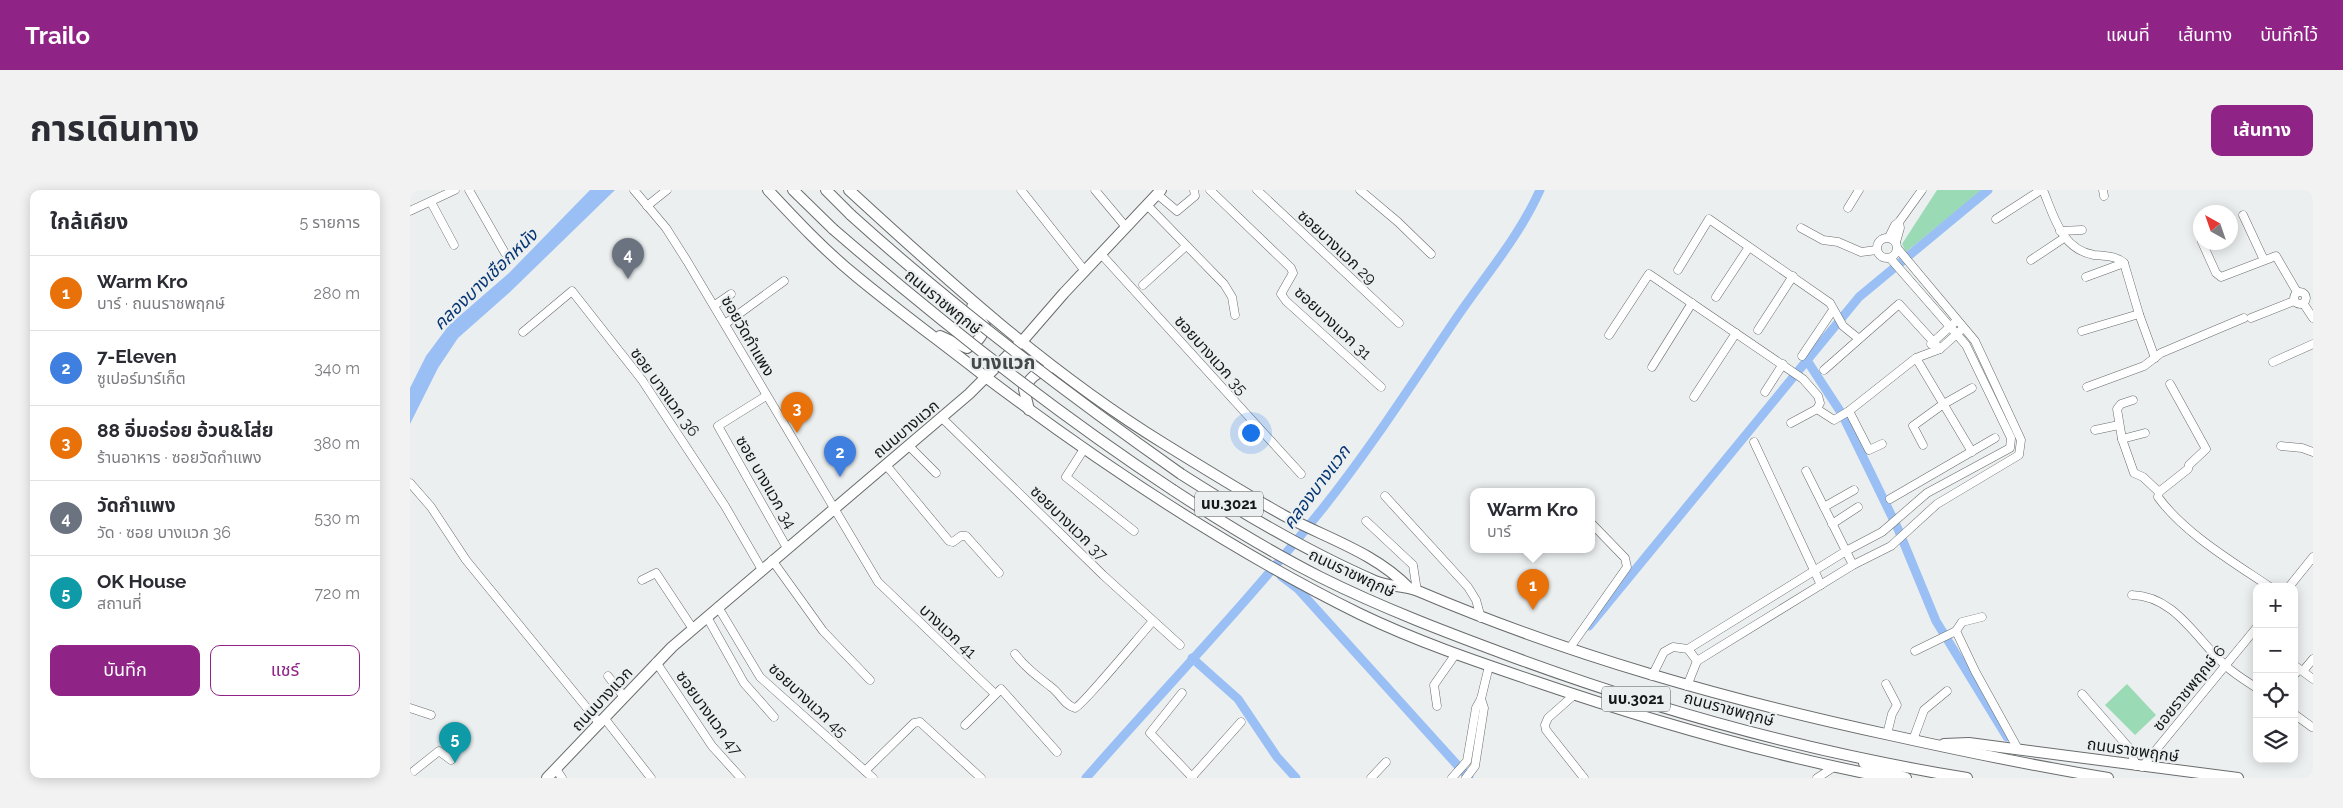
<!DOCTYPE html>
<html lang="th">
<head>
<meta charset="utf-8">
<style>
  body { margin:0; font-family:Raleway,"Noto Sans Thai",sans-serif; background:#f2f2f3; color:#2b2b33 }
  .controls { position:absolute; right:15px; bottom:15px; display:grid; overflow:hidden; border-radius:10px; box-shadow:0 2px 12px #0003 }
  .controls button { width:45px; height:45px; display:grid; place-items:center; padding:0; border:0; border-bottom:1px solid #e1e1e2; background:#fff; color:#2b2b33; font:25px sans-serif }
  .compass { position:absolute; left:1783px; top:15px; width:45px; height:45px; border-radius:50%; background:#fff; box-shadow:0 2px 12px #0003; rotate:320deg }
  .you { position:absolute; left:840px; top:242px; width:18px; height:18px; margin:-12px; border:4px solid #fff; border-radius:50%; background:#1a73e8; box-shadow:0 0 0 8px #1a73e833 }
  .badge { display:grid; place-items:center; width:32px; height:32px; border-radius:50%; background:#8f2386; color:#fff; font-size:16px; font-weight:700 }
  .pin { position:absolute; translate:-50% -41px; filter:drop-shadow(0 1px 2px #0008) }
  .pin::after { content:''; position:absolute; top:26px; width:18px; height:15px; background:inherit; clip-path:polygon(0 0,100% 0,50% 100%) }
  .popup { position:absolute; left:1060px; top:298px; width:125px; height:65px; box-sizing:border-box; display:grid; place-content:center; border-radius:10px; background:#fff; filter:drop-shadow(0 1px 4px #0005); font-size:16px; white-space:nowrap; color:#7c7c81 }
  .popup b { font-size:19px; color:#2b2b33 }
  .popup::after { content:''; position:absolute; left:50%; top:100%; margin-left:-10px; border:10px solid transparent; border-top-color:#fff }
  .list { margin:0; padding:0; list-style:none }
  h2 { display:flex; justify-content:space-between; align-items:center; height:65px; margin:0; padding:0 20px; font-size:21px }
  h2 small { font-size:16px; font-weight:400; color:#7c7c81 }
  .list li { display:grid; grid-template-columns:32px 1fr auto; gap:15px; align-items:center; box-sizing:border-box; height:75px; padding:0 20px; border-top:1px solid #e1e1e2 }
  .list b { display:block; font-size:19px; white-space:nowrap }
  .list p { margin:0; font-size:16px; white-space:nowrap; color:#7c7c81 }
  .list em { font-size:16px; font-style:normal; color:#7c7c81 }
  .actions { display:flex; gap:10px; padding:15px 20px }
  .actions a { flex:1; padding:11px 0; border:1px solid #8f2386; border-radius:10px; text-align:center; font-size:18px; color:#8f2386 }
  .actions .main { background:#8f2386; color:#fff }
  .icon { flex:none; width:28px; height:28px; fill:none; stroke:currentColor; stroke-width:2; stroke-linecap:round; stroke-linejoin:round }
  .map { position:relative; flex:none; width:1903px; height:588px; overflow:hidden; border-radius:10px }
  header { display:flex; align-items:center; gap:30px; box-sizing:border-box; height:70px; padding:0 25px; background:#8f2386; color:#fff }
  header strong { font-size:24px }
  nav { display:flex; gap:28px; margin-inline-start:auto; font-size:18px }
  .intro { display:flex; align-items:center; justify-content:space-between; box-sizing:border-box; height:120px; padding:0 30px }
  h1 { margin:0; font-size:35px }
  .button { padding:12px 22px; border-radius:10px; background:#8f2386; color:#fff; font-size:18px; font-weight:700 }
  main { display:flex; gap:30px; padding:0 30px }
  aside { flex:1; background:#fff; border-radius:10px; box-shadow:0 2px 12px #0003 }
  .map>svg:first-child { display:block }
  .green { fill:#9adab5 }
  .water { fill:#9abff5 }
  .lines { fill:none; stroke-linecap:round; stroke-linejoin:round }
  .canal { stroke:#9abff5; stroke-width:9 }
  .minor-casing { stroke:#696c6d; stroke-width:9 }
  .major-casing { stroke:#696c6d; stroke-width:12 }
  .minor { stroke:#fff; stroke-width:8 }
  .major { stroke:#fff; stroke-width:10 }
  .major-bridge-casing { stroke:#696c6d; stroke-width:12; stroke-linecap:butt }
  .major-bridge { stroke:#fff; stroke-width:10 }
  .labels { text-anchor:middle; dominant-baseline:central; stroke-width:4.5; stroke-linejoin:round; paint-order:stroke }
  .shield { fill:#ebeff0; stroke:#565859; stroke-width:1 }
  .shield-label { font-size:15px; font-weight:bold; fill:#161818 }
  .street-label { font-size:16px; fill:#161818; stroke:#ebeff0 }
  .water-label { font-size:18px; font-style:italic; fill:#073674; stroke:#ebeff0 }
  .quarter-label { font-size:19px; font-weight:bold; fill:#454849; stroke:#ebeff0 }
</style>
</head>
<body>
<header>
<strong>Trailo</strong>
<nav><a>แผนที่</a><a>เส้นทาง</a><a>บันทึกไว้</a></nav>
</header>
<div class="intro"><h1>การเดินทาง</h1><a class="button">เส้นทาง</a></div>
<main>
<aside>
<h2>ใกล้เคียง<small>5 รายการ</small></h2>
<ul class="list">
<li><span class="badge" style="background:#e8710a">1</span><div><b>Warm Kro</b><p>บาร์ · ถนนราชพฤกษ์</p></div><em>280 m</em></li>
<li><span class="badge" style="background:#3f7fe0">2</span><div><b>7-Eleven</b><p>ซูเปอร์มาร์เก็ต</p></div><em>340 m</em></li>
<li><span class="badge" style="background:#e8710a">3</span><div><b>88 อิ่มอร่อย อ้วน&amp;โส่ย</b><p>ร้านอาหาร · ซอยวัดกำแพง</p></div><em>380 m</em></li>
<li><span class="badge" style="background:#6b7280">4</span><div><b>วัดกำแพง</b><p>วัด · ซอย บางแวก 36</p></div><em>530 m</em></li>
<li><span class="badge" style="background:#0f9aa8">5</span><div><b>OK House</b><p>สถานที่</p></div><em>720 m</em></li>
</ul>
<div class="actions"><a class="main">บันทึก</a><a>แชร์</a></div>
</aside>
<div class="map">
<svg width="1903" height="588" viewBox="0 0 1903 588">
  <rect width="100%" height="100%" fill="#ebeff0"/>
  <g class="green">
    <polygon points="1527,0 1572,0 1496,62 1492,54"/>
    <polygon points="1717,494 1746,525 1725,545 1695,515"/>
  </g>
  <polygon class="water" points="180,0 205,0 100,102 48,148 28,178 0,234 0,198 16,166 39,135 99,83"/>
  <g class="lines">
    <g class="canal">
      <polyline points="1396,169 1432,224 1488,339 1526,431 1597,547"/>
      <polyline points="871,386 888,399 1059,588"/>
      <polyline points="1179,436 1449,107 1578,0"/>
      <polyline points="782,468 828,509 867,567 886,588"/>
      <path d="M676,588C755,498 838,412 913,318C960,259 1001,195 1043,133C1073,88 1108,49 1130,0"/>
    </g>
    <defs>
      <g id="minor">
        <polyline points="59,0 95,63"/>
        <polyline points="224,0 256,38 277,71 468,392 585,504"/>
        <polyline points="611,0 675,81"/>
        <polyline points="685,0 716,37"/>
        <polyline points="800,0 881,78 883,83 871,104 876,111 971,197"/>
        <polyline points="847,0 989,133"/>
        <polyline points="950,0 988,32 1021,64"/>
        <path d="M1633,0C1644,26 1651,59 1684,65C1695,66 1707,66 1714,73L1729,124L1745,168"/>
        <polyline points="1693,0 1694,6"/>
        <polyline points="747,4 767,21 785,6 784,0"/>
        <polyline points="21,12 44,55"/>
        <polyline points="737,15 814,94 822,107 825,125"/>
        <polyline points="237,16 257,0"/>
        <polyline points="1438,18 1449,0"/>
        <polyline points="0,21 45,0"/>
        <polyline points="1833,25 1854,70"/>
        <polyline points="1586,29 1631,0"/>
        <polyline points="1391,38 1413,50 1428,52 1451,62 1467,60"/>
        <polyline points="1650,41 1672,40"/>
        <polyline points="1479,47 1485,35 1489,32 1512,0"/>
        <circle cx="1477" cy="58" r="10"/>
        <polyline points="1486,52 1490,38 1489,32"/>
        <polyline points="1792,52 1806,83 1811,87 1866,66 1887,102"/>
        <polyline points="691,64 891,284"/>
        <polyline points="1621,70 1654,48"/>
        <polyline points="1268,80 1299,29 1420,113 1433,136 1449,149"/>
        <polyline points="1676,87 1714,73"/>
        <polyline points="733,95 776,56"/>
        <circle cx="1890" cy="108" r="6"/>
        <polyline points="1306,107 1339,57"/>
        <polyline points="1893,113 1903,128"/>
        <polyline points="305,115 321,104"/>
        <polyline points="1841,128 1884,111"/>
        <polyline points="315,134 374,91"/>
        <polyline points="1348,140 1383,86"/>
        <polyline points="1672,141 1729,124"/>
        <polyline points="113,142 162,101 232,190 315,316 351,378"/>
        <polyline points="1199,145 1239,84 1393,189 1408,206 1410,213 1407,219 1424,230 1439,221 1506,168 1530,159 1550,141"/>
        <polyline points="1521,154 1544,133"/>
        <polyline points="1392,166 1423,120"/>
        <polyline points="1506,168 1562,262"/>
        <polyline points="1863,172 1903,154"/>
        <polyline points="1242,177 1282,113"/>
        <polyline points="1414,180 1489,114 1530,159"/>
        <path d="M1760,194L1796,259L1779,275L1778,279L1749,302L1748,307C1774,343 1823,372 1860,397"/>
        <polyline points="1677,197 1734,176 1751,163 1834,128"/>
        <polyline points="1355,202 1373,174"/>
        <polyline points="356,206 308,236 377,358"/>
        <polyline points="1284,207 1326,143"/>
        <polyline points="1723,210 1711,214 1707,219 1712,249 1724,283 1733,287 1749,302"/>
        <polyline points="1439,221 1459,260 1472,254"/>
        <polyline points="532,228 693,385 770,455"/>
        <polyline points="1381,233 1407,219"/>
        <polyline points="1685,240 1709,235"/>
        <polyline points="1712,249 1735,243"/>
        <polyline points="1344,252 1411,395"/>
        <polyline points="1513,255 1503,236 1532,215 1562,198"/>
        <polyline points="499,256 526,283"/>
        <polyline points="1871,256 1892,258 1903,262"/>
        <polyline points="674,259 656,287 724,341"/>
        <polyline points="476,275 539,351 543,352 551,346 556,346 589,383"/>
        <polyline points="1396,281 1443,375"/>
        <polyline points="0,293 21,317 56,370 190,534"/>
        <polyline points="975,306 1058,397 1066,410 1071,428"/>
        <polyline points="1480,309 1585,248"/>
        <polyline points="1414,317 1444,300"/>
        <polyline points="956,331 1003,375 1007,401"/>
        <polyline points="1422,334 1448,317"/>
        <polyline points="362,370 413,441 460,490"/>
        <polyline points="232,390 246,383 283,439"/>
        <polyline points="1879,397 1903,367"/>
        <path d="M1722,405C1765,406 1786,449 1815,475C1824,484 1836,491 1847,498"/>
        <polyline points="308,417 350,487 463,588"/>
        <polyline points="297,427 334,493 364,527"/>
        <polyline points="1572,427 1552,432 1546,441 1565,481 1608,559"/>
        <polyline points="1159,459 1217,377 1215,368 1182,334"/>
        <polyline points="1278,459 1436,361 1472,342 1517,303 1600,258 1601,248 1556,155 1480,68"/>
        <polyline points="1505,461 1546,441"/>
        <path d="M605,464C616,478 627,486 641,497C650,503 654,515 665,518C672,516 732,443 743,431"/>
        <polyline points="1287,471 1443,375 1481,356 1527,314 1609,265 1611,250 1565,151 1488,59"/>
        <polyline points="246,472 302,556 331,588"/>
        <polyline points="1884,475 1903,489"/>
        <polyline points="1893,481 1903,469"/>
        <polyline points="1884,485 1886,483"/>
        <polyline points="198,486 214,507"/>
        <polyline points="1242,486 1254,462 1263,457 1278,459 1287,471 1277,496"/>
        <polyline points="1476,494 1487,515 1482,524 1477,544"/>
        <polyline points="772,503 740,543 783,588"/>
        <polyline points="1672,504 1720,559 1726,576"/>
        <polyline points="1164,505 1138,528 1135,535 1136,540 1174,588"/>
        <polyline points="1027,516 1024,495 1045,465"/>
        <polyline points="0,518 21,525"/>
        <polyline points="1884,524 1902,537"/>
        <polyline points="195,529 241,588"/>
        <polyline points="555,535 591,499 647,562"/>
        <polyline points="1503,550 1514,520 1537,501"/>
        <polyline points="1732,577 1847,437"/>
        <polyline points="146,579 152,588"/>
        <polyline points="455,581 504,533 510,532 571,588"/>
        <polyline points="0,584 29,561 41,570"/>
        <polyline points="781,588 831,532"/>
        <polyline points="961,588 976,572"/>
        <polyline points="1042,588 1057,571 1066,518 1071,509 1079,476"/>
        <polyline points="1056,588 1065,576 1074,518 1071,509"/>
        <polyline points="1407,588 1424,577"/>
      </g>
      <g id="major">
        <path d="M358,0C386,30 414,60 446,86C487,120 531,152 573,185C692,275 816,358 950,424C1006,451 1065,471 1124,491C1241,531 1359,565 1480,588"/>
        <polyline points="383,0 423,39"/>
        <polyline points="416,0 441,25"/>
        <path d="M439,0C538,91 638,182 753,253C792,277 832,302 873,325C916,348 964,362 999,398"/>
        <path d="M530,146L557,158C567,152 572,148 575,136L562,117"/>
        <path d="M619,220L614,199C620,188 626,182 638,180"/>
        <path d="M771,284C832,323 898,362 965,391C979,397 994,395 1008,401C1161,466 1318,510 1480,545C1552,561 1625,576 1698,588"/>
        <path d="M763,300C810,331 859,361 910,387C972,418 1038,443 1103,467C1250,521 1402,563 1557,588"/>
        <polyline points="1534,554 1559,553 1828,588"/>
        <polyline points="1454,573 1496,588"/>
        <polyline points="137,588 262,457 559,204 615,148 654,103 751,0"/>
      </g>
    </defs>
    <use href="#minor" class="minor-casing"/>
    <use href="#major" class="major-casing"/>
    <use href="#minor" class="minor"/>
    <use href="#major" class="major"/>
    <defs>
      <g id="major-bridge">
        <path d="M441,25C545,119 656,203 771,284"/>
        <path d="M423,39C532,133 643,221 763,300"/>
      </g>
    </defs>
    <use href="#major-bridge" class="major-bridge-casing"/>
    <use href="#major-bridge" class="major-bridge"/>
  </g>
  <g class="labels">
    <g class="shield">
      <rect x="785" y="301.5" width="68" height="25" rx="4"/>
      <rect x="1192" y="496.5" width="68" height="25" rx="4"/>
    </g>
    <g class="shield-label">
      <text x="819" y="314">นบ.3021</text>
      <text x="1226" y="509">นบ.3021</text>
    </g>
    <g class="street-label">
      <text transform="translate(927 57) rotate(43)">ซอยบางแวก 29</text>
      <text transform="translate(533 112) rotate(39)">ถนนราชพฤกษ์</text>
      <text transform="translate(923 133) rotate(43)">ซอยบางแวก 31</text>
      <text transform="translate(338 146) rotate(60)">ซอยวัดกำแพง</text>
      <text transform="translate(801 165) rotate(48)">ซอยบางแวก 35</text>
      <text transform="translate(255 202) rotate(54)">ซอย บางแวก 36</text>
      <text transform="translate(496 239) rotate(-40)">ถนนบางแวก</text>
      <text transform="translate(356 292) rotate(60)">ซอย บางแวก 34</text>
      <text transform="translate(659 333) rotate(44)">ซอยบางแวก 37</text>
      <text transform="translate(942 383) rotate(25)">ถนนราชพฤกษ์</text>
      <text transform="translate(538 441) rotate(43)">บางแวก 41</text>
      <text transform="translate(1779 498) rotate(-51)">ซอยราชพฤกษ์ 6</text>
      <text transform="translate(192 509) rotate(-47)">ถนนบางแวก</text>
      <text transform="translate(398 510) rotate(43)">ซอยบางแวก 45</text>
      <text transform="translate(1319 519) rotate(15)">ถนนราชพฤกษ์</text>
      <text transform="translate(299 523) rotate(54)">ซอยบางแวก 47</text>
      <text transform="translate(1723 560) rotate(8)">ถนนราชพฤกษ์</text>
    </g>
    <g class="water-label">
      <text transform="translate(75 89) rotate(-44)">คลองบางเชือกหนัง</text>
      <text transform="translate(906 297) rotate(-53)">คลองบางแวก</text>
    </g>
    <g class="quarter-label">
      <text x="593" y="172">บางแวก</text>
    </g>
  </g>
</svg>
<div class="controls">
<button>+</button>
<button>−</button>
<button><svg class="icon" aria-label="locate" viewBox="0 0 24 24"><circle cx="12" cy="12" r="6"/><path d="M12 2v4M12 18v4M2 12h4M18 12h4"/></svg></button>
<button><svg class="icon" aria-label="layers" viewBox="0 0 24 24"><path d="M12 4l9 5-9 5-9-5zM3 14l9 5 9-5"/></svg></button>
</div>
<svg class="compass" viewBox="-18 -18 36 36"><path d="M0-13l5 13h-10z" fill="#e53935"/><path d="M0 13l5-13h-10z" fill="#7c7c81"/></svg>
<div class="you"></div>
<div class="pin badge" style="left:1123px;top:420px;background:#e8710a">1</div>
<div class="popup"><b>Warm Kro</b>บาร์</div>
<div class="pin badge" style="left:430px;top:287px;background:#3f7fe0">2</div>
<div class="pin badge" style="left:387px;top:243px;background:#e8710a">3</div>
<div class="pin badge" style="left:218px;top:89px;background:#6b7280">4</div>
<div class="pin badge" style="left:45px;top:573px;background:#0f9aa8">5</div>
</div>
</main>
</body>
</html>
